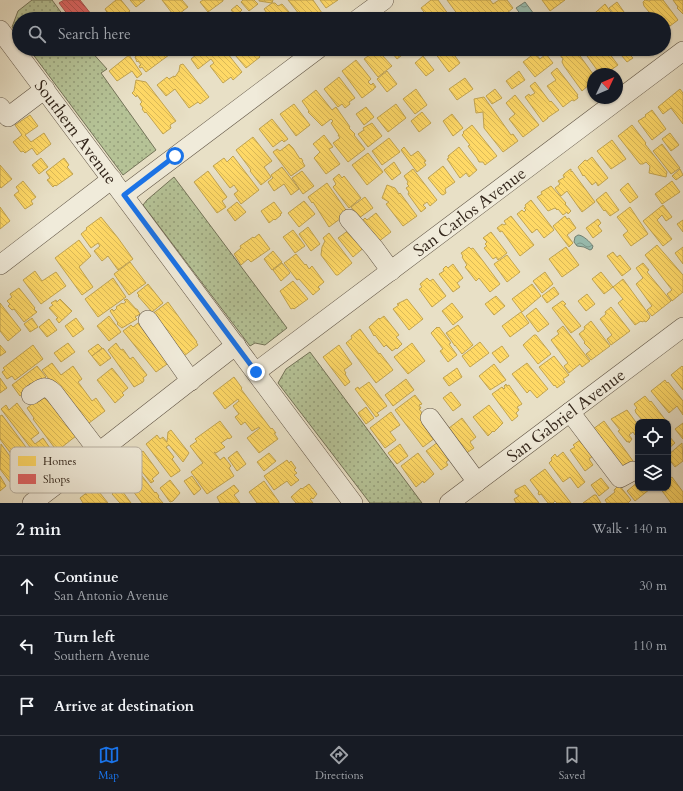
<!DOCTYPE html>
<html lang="en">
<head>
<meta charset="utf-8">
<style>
  body { margin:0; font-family:Cardo,serif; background:#242831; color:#f1f3f6 }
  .controls { position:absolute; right:12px; bottom:12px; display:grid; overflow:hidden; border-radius:8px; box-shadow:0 1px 3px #0004 }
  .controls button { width:36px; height:36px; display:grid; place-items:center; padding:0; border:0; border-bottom:1px solid #363941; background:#171b24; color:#f1f3f6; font:20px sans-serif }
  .compass { position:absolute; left:587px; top:68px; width:36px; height:36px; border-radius:50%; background:#171b24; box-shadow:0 1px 3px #0004; rotate:46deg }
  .stop { position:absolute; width:12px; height:12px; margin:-9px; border:3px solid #1a73e8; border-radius:50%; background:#fff }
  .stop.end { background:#1a73e8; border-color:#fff; box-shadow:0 1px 4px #0008 }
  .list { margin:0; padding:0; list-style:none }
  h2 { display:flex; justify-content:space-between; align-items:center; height:52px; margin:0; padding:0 16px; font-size:17px }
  h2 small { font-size:13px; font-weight:400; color:#9ea1a6 }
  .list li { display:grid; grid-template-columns:26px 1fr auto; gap:12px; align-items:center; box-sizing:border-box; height:60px; padding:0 16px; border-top:1px solid #363941 }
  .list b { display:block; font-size:15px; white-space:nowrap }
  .list p { margin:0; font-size:13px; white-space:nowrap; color:#9ea1a6 }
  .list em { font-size:13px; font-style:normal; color:#9ea1a6 }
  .icon { flex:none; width:22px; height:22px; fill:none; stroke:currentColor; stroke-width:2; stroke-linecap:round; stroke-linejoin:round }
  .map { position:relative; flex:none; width:683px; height:503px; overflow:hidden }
  .search { position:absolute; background:#171b24; box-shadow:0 1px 3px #0004; left:12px; right:12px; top:12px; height:44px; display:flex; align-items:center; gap:10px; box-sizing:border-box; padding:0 14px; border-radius:22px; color:#9ea1a6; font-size:15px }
  .sheet { height:232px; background:#171b24 }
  nav { display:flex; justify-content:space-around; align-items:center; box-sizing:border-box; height:56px; border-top:1px solid #363941; background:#171b24; font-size:11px; color:#9ea1a6 }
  nav a { display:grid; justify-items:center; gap:2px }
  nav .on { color:#1a73e8 }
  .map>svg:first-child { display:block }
  .grass { fill:url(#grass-dots); stroke:#747459 }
  .water { fill:url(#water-waves); stroke:#708175 }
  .homes { fill:url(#homes-back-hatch); stroke:#c2a450 }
  .shops { fill:url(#shops-back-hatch); stroke:#ac5350 }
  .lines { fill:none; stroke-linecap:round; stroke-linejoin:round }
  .minor-casing { stroke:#615546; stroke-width:20 }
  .minor { stroke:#f0ebda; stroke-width:19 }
  .route { stroke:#1a73e8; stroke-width:5 }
  .labels { text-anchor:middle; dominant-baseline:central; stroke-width:4; stroke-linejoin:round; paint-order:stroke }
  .street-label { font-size:17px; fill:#34271c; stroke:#f0ebda }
  .key { fill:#f0ebda; stroke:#b8b0a1; stroke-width:1 }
  .key-label { font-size:11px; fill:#34271c }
</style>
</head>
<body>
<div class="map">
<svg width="683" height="503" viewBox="0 0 683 503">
  <defs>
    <pattern id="grass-dots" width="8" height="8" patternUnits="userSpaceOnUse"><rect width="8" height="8" fill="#b5c296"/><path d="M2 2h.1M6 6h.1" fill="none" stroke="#949e7a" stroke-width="1.8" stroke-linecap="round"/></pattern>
    <pattern id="water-waves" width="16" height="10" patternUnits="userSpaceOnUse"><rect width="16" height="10" fill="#98bdb0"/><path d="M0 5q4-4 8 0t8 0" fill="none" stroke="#7d9a8e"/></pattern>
    <pattern id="homes-back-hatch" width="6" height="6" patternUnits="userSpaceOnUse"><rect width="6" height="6" fill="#ffd966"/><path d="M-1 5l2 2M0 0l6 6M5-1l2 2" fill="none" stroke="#dbba58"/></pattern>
    <pattern id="shops-back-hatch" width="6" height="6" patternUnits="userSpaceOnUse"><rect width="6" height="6" fill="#e06666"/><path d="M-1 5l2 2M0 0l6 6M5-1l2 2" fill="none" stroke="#b65453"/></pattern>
  </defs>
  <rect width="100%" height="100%" fill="#e8e0c6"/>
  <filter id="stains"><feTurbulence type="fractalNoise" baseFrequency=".005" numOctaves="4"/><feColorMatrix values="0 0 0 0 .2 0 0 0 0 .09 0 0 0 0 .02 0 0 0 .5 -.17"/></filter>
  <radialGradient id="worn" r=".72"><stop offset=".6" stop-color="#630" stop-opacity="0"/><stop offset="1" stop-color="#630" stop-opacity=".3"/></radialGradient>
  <g class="grass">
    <polygon points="32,0 52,0 66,19 19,19 19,36 12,27 18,11"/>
    <polygon points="29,49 89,49 107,69 101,73 156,150 123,175"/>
    <polygon points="174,177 287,328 265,345 255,343 250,346 143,205 147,200"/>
    <polygon points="310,352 422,503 370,503 278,383 286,369"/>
  </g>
  <g class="water">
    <polygon points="525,2 537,18 536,19 524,19 516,8"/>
    <path d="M578,235C583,235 590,242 593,246L592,249L590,250L584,247L577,246L574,242L575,237Z"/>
  </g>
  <g class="homes">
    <polygon points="116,0 121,0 130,11 125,15 126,16 120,19 109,19 106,15 108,14 105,9"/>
    <polygon points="130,0 145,0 136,7"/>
    <polygon points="162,0 182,0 188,7 175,17"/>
    <polygon points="203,0 223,0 223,1 208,12 200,2"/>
    <polygon points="243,0 254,0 258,4 249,11 241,2"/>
    <polygon points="259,0 273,0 272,3 275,3 278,6 282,4 290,13 291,12 295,19 271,19 264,9 272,3 259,1"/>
    <polygon points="288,0 313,0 322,13 315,18 316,19 303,19"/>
    <polygon points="320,0 338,0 326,8"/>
    <polygon points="431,0 438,0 451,18 429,19 421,8"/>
    <polygon points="447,0 490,0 493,4 499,0 507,0 513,8 506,14 502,14 501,12 493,17 495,19 473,19 471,16 469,17 471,19 461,19"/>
    <polygon points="542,0 565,0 550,11"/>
    <polygon points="645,0 649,1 651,0 663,0 678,20 670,26 664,19 655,19 644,6 643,2"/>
    <polygon points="673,0 683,0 683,14 677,8 678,7"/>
    <polygon points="617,2 629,19 618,19 609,8"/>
    <polygon points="605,4 613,15 608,19 588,19"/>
    <polygon points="237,5 242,10 236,16 231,10"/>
    <polygon points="158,14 162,19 151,19"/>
    <polygon points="152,49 171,49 173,52 146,72 142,67 140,68 139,66 141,65 138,61 137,62 135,57 141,52 144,55"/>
    <polygon points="210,49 213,49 215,51 217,49 224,49 242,72 233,80 231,77 223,83 210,66 214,63 211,59 198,69 191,59 201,51 203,54"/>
    <polygon points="230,49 254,49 260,57 246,68"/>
    <polygon points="372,49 379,49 383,54 382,55 392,66 378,77 364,59 368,56 366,53"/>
    <polygon points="389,49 410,49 397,59"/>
    <polygon points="420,49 434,49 425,56"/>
    <polygon points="441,49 450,49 460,63 449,72 435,53"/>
    <polygon points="562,49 575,49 593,74 593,84 591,85 590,84 582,91 564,66 562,62 563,58 561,57"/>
    <polygon points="596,49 606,49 618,65 611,70 610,69 600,74 587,56"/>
    <polygon points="616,49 638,49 638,50 631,56 633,58 627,62"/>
    <polygon points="535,53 540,59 546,54 553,63 535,77 523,62"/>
    <polygon points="129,55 142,74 137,78 132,71 117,81 109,71"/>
    <polygon points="423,56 434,70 426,76 415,63"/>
    <polygon points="356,60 371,79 368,82 371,85 373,83 376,87 374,88 374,89 362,98 342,71"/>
    <polygon points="183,64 209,97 200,104 198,102 189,108 175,89 166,96 157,85 167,77 169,79 174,76 175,77 179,71 180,65"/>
    <polygon points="557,68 578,95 577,95 578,98 574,101 572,100 563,107 547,86 556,80 551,73"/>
    <polygon points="387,71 397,84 387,92 377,79"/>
    <polygon points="519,71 525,80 512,89 506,81"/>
    <polygon points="339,77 355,98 349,102 350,104 345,108 342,104 338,107 324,89"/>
    <polygon points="465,78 473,89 457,100 449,89"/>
    <polygon points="136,80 146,82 176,121 170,125 171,128 163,134 146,112 145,113 142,109 143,108 140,104 142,102 137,95 136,97 132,93 134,91"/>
    <polygon points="535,82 550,102 551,101 559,110 547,118 548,118 543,122 525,97 529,94 530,96 535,93 530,86"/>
    <polygon points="416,89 427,105 415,114 403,99"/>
    <polygon points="495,89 502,98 492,104 486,96"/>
    <polygon points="680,89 683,93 683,124 671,108 663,114 658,107"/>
    <polygon points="316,90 332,110 336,107 350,127 349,128 355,134 354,135 365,149 348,162 333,143 340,138 338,135 339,135 331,123 333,121 331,119 322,126 308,112 309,111 302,101"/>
    <polygon points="515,95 539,125 523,137 509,119 515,114 506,103"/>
    <polygon points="484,97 511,135 513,134 518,141 503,152 484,128 483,112 476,113 474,99"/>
    <polygon points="294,104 310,125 296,136 280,114"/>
    <polygon points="396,104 406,118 388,132 377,118"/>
    <polygon points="366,107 374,117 364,125 356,114"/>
    <polygon points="652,110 666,129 652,140 638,121 646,116 645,115"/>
    <polygon points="422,112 431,123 419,132 411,121"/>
    <polygon points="452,114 463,128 453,136 443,121"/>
    <polygon points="30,115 38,126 25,135 31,142 44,133 51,144 37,155 32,148 25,153 23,151 21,152 13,142 22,135 15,125"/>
    <polygon points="272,119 288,139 284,142 282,140 273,147 259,129"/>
    <polygon points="372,123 382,136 368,147 358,134 364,130 363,128"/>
    <polygon points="472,125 497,156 485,165 483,162 479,162 477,158 468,146 470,145 462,135 464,133 463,132"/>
    <polygon points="632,125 646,143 645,144 667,172 666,177 649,173 650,166 646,162 643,164 640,164 618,136"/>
    <polygon points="670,133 679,145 671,151 662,139"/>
    <polygon points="324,135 333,147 329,149 340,164 326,174 314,158 320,152 313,144"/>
    <polygon points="253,137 272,161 264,167 271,177 261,185 250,171 251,170 236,150"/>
    <polygon points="389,138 400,152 382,165 372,151"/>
    <polygon points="612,140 626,159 611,169 597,151"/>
    <polygon points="289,144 293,148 300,159 301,158 303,161 302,161 305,166 291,176 273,152 277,149 280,151"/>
    <polygon points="662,144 680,168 671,174 653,151"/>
    <polygon points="404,147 411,156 418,151 426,161 424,162 426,165 417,172 401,150"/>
    <polygon points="459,147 477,170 469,177 466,173 460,178 447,159 449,158 448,156"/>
    <polygon points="368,153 383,172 367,185 352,165"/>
    <polygon points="233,156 259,190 241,204 234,194 238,191 234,185 230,188 213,166 224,158 227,162"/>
    <polygon points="592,157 608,178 598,186 596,182 592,185 584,175 583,176 578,167 585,160 587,161"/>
    <polygon points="41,158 48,167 39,174 32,165"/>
    <polygon points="64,158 69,165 67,167 73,174 56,186 55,185 53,187 47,180 50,178 46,172"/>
    <polygon points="394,162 401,173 392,180 384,170"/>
    <polygon points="0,165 12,179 1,188 0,187"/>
    <polygon points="443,166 455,182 445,189 446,193 443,195 441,194 428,178"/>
    <polygon points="282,167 299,189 291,195 284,184 274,191 268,182 273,178 271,175"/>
    <polygon points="413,169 437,200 430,206 427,202 423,205 426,208 421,212 408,194 409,192 406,188 409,186 407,184 408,182 404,176"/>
    <polygon points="571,169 571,172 572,171 595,202 582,212 567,191 561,196 555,188 560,184 558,181 565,177 563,176 564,174 569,170"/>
    <polygon points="680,169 683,175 676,180 672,176"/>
    <polygon points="208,171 227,197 222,201 226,207 217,213 194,182"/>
    <polygon points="302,171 314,186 303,194 292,178"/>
    <polygon points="339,174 342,178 344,176 361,198 349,208 333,187 336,184 333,179"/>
    <polygon points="23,181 36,197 31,201 33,204 25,209 14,195 19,191 16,187"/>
    <polygon points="672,181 680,192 662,204 655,194"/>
    <polygon points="327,183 348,213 329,227 313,202 312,203 308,197"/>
    <polygon points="628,183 638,197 630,203 620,190"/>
    <polygon points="387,185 395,188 399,194 400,193 417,216 403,226 386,204 389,202 382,198"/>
    <polygon points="551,186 566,203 565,204 571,211 568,214 567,212 563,215 558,209 557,210 555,208 548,211 537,197 542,194 541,192"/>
    <polygon points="606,192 619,210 610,216 605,210 604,211 596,200"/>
    <polygon points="365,197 373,208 359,218 351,207"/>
    <polygon points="531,200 554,230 544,238 537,229 532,233 517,214 522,210 524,212 526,210 524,208 526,207 525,205"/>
    <polygon points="304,201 315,214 299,227 288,213"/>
    <polygon points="237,202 246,212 235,221 227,210"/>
    <polygon points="274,202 282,213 280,214 281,215 275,220 274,219 269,223 261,211"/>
    <polygon points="663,205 672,217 666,221 662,215 657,220 672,239 663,246 643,221"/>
    <polygon points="0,207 10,221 0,229"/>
    <polygon points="630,207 648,234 631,246 623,235 628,231 617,217"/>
    <polygon points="376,213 391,232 378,242 362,221 365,218 367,220"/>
    <polygon points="511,216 534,245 520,256 502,231 500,232 497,228 502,224 504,225 506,224 504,221"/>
    <polygon points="565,216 567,219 569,218 576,228 567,235 573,243 569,247 553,226"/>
    <polygon points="101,217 118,238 133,259 118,270 108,256 102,261 94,251 100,246 98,243 91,248 81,234 87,229 86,228"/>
    <polygon points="598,219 601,223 598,226 602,231 593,238 586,228"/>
    <polygon points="683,220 683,232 677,224"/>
    <polygon points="308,227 320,244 311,251 299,234"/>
    <polygon points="353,227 367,245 353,257 338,238"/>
    <polygon points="293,230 305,246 295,253 283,237"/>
    <polygon points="491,232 507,253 498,260 496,257 493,259 484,248 487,246 485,244 487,242 483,238"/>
    <polygon points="329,233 352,263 338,275 336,275 321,255 322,247 325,241 323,238"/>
    <polygon points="259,234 270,249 251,262 248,259 241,265 234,254 241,248 240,246 253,237 254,238"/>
    <polygon points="79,240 91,256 79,267 93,287 82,295 55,258"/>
    <polygon points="657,245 683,275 683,292 672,301 667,294 672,290 645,255"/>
    <polygon points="469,247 471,249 473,248 483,261 500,284 490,292 479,278 476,281 465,267 467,265 462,257 463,256 461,253"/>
    <polygon points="566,247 579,265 562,277 549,259"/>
    <polygon points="683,247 683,264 675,253"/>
    <polygon points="273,251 282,262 272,270 264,259"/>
    <polygon points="613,252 617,257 620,255 631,269 622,276 607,256"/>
    <polygon points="296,254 305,265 306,264 309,269 312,266 324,282 318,287 320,289 313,295 299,279 297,280 284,263"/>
    <polygon points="507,255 520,272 507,282 494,264"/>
    <polygon points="130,262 146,283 129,295 114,274"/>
    <polygon points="282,263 290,273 281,281 273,270"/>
    <polygon points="643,263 649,270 647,272 671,301 652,316 647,310 652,306 636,284 643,278 636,268"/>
    <polygon points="453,264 463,278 457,283 460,287 453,292 439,274 444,271 443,269 446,266 448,268"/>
    <polygon points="35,271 42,281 56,272 66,286 41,304 23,280"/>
    <polygon points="545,272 553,284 542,293 533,281"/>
    <polygon points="601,272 613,287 604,294 592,279"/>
    <polygon points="113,278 126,297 98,317 85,299"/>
    <polygon points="427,278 430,281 433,279 446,296 432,307 419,289 422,287 420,284"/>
    <polygon points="623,279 650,316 649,319 646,322 644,321 642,322 641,321 635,325 618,303 623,299 613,287"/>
    <polygon points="293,281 308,299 294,309 293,308 291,309 280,291"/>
    <polygon points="148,284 163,303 152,312 138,296 139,295 137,293"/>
    <polygon points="532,284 541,296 522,312 512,299"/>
    <polygon points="554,287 559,294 547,303 542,296"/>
    <polygon points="19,288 35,308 34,309 37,312 24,322 14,309 12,310 8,306 10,304 7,301 12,297 10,294"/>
    <polygon points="587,294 595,304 586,311 578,301"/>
    <polygon points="496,296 505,306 494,315 485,304"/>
    <polygon points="60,299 72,311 59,323 56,319 58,318 49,308 53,305 51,303 56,300 57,302"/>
    <polygon points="127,299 136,309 137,309 140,314 135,317 137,319 122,328 117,324 118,323 110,311 112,309 114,311 117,308 116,307 122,303 123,304 126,302 124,300"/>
    <polygon points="407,299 423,319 409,330 393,309 399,305 397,304"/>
    <polygon points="562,301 563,301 566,304 564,305 581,326 571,333 552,308"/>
    <polygon points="168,302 197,342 196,342 198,345 184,356 152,314"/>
    <polygon points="0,303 21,330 8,341 0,331"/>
    <polygon points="452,303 463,317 453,325 442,311"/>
    <polygon points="611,307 630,331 611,345 607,339 612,335 600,319 606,314 605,312"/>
    <polygon points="536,308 549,324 538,332 526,316"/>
    <polygon points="521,312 529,323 510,337 502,326"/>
    <polygon points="109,316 121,332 109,341 97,326"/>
    <polygon points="384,316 399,335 396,337 402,344 397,349 396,348 392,351 386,345 384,347 375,335 374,336 369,327 379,318 380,319"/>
    <polygon points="32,318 38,327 30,332 24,324"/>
    <polygon points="76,318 84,329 73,337 65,326"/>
    <polygon points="49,319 57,330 47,337 39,327"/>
    <polygon points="591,321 610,346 591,360 586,354 591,350 584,343 585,342 579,334 585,329 584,327"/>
    <polygon points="138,323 151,341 153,340 170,362 156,372 123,331 131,325 133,327"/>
    <polygon points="458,325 473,345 462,354 455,345 455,346 446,333"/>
    <polygon points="563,326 590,361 582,367 580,364 569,373 564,366 568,363 551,340 559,334 557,331"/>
    <polygon points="437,327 438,328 439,327 451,343 449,344 457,355 448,362 440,351 443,349 431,333"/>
    <polygon points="360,329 379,354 380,353 393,370 376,383 346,343 352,338 351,336"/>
    <polygon points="534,335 536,335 551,354 538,364 523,345"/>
    <polygon points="480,342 489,353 470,367 462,356"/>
    <polygon points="68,343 75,352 61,362 54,353"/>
    <polygon points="116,343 121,350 123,349 130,359 133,357 147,375 143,378 144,380 143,382 134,387 108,350"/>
    <polygon points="412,343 425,361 408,374 394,357"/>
    <polygon points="98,344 102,348 92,356 88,351"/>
    <polygon points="0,345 6,352 0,356"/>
    <polygon points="33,345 43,359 15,380 12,376 7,379 2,372 5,370 3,368"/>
    <polygon points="339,345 352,364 344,370 346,373 345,374 350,382 345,386 323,357"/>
    <polygon points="502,346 509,356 500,363 492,353"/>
    <polygon points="103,348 111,358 100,366 92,356"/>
    <polygon points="554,356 569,375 563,379 565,382 557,388 555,385 554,386 539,367"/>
    <polygon points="52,363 61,375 73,366 82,379 78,382 92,401 96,398 105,411 85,426 42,370"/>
    <polygon points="527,363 548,389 537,398 530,390 527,393 512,374"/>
    <polygon points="494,364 506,380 490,390 479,376"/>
    <polygon points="37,366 46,377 20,396 12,385"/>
    <polygon points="682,366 683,367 683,390 671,375"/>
    <polygon points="112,368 128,388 122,393 124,395 115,403 97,380"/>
    <polygon points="457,368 462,377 449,386 443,378"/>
    <polygon points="234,377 242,388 241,389 271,429 272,428 276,433 274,433 278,439 259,453 247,438 260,428 259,427 252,431 245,422 241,425 235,417 239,414 233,406 239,401 238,399 225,409 213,393"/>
    <polygon points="0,378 7,388 0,393"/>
    <polygon points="406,379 414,390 393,406 385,395"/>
    <polygon points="665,380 667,383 668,382 683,401 683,415 677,406 669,413 651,391"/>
    <polygon points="369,382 387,406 377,413 379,415 376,417 355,389 358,387 359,389"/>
    <polygon points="506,384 507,386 509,385 522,404 517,407 519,410 516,413 518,416 512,421 492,394 502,387 504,389 505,388 504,386"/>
    <polygon points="451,392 461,405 453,411 443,398"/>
    <polygon points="45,394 81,432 57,451 33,419 34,418 27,408"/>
    <polygon points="415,395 422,404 419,405 421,408 419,409 427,419 435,438 423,447 395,410"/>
    <polygon points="645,396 650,402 651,401 667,422 644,422 636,413 635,410 637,408 634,404"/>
    <polygon points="17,403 39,433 31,439 35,444 43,438 52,451 40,460 1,409 6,405 9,410"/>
    <polygon points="489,405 503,423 494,432 493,431 488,436 473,417"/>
    <polygon points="366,407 374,418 366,424 358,413"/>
    <polygon points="627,410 638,425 638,433 635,435 633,432 629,435 632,439 629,443 629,441 627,442 618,431 620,430 611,419"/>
    <polygon points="391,412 400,425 390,432 396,440 385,448 370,428"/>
    <polygon points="2,415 37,462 25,472 0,439 0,416"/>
    <polygon points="462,418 476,437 470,442 474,448 465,454 449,428"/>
    <polygon points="220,421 232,437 229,439 228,438 221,443 225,447 216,453 214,452 220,460 224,457 231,466 229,468 234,476 207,494 191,472 203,463 190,446 197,441 195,439"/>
    <polygon points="604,421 633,461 620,472 589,432"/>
    <polygon points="683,423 683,439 675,429"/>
    <polygon points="171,430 189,453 183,462 169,445 166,447 174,457 172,459 180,470 180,471 171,477 146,444 157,435 160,439 163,437 167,442 168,432"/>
    <polygon points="668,435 675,443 668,449"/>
    <polygon points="442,439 450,459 446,462 448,465 441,470 426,451"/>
    <polygon points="580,440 597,453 589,459 593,465 585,471 570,450 575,447 573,445"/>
    <polygon points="682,443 683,461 675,467 668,458 668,455"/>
    <polygon points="1,444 22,473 17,477 18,478 16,479 15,478 10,482 0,469"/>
    <polygon points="400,444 408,456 397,464 388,453"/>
    <polygon points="143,451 159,473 152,479 154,481 151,483 132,459"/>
    <polygon points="237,451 246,464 237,471 228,458"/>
    <polygon points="563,452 585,482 578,488 570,477 563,482 549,463 552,460 551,458 555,454 557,457"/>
    <polygon points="269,453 276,461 264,471 257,462"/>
    <polygon points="418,453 434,474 424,483 423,481 416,487 401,466"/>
    <polygon points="287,460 289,463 291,461 296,468 294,470 297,473 294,475 299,480 291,486 287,481 274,490 264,476"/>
    <polygon points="545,469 571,503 557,503 555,501 553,503 548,503 541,494 539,495 538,493 539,492 530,480"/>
    <polygon points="131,472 137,480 142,476 155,493 156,492 159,496 158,497 163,503 142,503 123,478"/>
    <polygon points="0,476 6,486 0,491"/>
    <polygon points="192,476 201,489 194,495 184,481"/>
    <polygon points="672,477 683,492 683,503 671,503 660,488 668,488 668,480"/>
    <polygon points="601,478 609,488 599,496 591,485"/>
    <polygon points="170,480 180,493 173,501 170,502 160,488"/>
    <polygon points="264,481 279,502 279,503 257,503 249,492"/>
    <polygon points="638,482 638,488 649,488 650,489 635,501 627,491"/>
    <polygon points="309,484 317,494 313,499 312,498 310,499 313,503 296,503 291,497 301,488 302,489"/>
    <polygon points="234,485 239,491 234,495 240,503 220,503 217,497"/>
    <polygon points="525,485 539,503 516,503 514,499 519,496 515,493 515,490"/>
    <polygon points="619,485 631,500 628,503 607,503 605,500 615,492 614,490"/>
    <polygon points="95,487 108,503 83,503 80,498 85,494 87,495 85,493 90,489 92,490"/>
    <polygon points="117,487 119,489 120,488 131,503 120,503 112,494 114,492 112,491"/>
    <polygon points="594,495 596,495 601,503 583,503"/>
  </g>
  <polygon class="shops" points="64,0 80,0 91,14 83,19 71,19 59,3"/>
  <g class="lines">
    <defs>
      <g id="minor">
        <polyline points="358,19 384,0"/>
        <path id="s1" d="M0,30L353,503"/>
        <polyline points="0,107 8,117 45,89"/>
        <polyline points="124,195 318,49"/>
        <polyline points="349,219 374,248 391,271"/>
        <polyline points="0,265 112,179"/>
        <polyline points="148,320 191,381"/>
        <path id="s2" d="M256,372L683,51"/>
        <path d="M31,395C41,389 44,383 54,393L99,452"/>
        <polyline points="570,412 620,478 633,471"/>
        <polyline points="430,418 477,482"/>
        <polyline points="32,503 99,452 236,345"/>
        <path id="s3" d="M449,503L683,327"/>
      </g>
    </defs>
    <use href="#minor" class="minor-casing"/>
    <use href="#minor" class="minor"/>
  </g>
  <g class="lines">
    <polyline class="route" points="175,156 124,195 256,372"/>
  </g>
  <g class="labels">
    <g class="street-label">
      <text stroke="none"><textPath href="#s1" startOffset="127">Southern Avenue</textPath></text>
      <text stroke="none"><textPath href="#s2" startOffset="267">San Carlos Avenue</textPath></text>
      <text stroke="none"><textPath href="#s3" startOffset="146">San Gabriel Avenue</textPath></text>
    </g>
  </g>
  <rect x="10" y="447" width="132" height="46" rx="6" class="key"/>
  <rect x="18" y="456" width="18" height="10" fill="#ffd966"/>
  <rect x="18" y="474" width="18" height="10" fill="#e06666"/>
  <g class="key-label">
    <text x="43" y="465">Homes</text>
    <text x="43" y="483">Shops</text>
  </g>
  <rect width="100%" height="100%" filter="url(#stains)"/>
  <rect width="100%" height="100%" fill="url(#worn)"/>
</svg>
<div class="controls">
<button><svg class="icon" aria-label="locate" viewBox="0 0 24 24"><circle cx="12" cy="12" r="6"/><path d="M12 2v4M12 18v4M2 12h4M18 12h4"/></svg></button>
<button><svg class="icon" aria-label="layers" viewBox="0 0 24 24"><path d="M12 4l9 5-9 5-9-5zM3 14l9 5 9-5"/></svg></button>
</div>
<svg class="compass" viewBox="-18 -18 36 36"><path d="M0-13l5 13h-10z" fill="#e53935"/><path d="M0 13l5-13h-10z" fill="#9ea1a6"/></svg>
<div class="stop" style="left:175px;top:156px"></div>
<div class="stop end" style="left:256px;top:372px"></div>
<div class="search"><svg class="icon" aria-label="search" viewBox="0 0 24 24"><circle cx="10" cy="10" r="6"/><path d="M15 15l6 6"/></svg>Search here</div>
</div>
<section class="sheet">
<h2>2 min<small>Walk · 140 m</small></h2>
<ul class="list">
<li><svg class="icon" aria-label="ahead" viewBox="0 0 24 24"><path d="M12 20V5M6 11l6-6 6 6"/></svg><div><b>Continue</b><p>San Antonio Avenue</p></div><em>30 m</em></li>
<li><svg class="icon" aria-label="left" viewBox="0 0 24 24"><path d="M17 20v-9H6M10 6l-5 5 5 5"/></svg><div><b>Turn left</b><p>Southern Avenue</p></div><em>110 m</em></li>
<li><svg class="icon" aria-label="arrive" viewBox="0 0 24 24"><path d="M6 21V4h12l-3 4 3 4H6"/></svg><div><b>Arrive at destination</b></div></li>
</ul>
</section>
<nav>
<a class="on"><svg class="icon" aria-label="map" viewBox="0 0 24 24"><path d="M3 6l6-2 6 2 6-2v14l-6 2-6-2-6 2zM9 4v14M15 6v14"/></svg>Map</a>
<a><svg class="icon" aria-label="directions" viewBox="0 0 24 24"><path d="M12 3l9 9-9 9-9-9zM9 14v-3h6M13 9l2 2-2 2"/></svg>Directions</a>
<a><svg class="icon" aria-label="saved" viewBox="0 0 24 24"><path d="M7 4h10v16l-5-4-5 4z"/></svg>Saved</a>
</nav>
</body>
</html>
